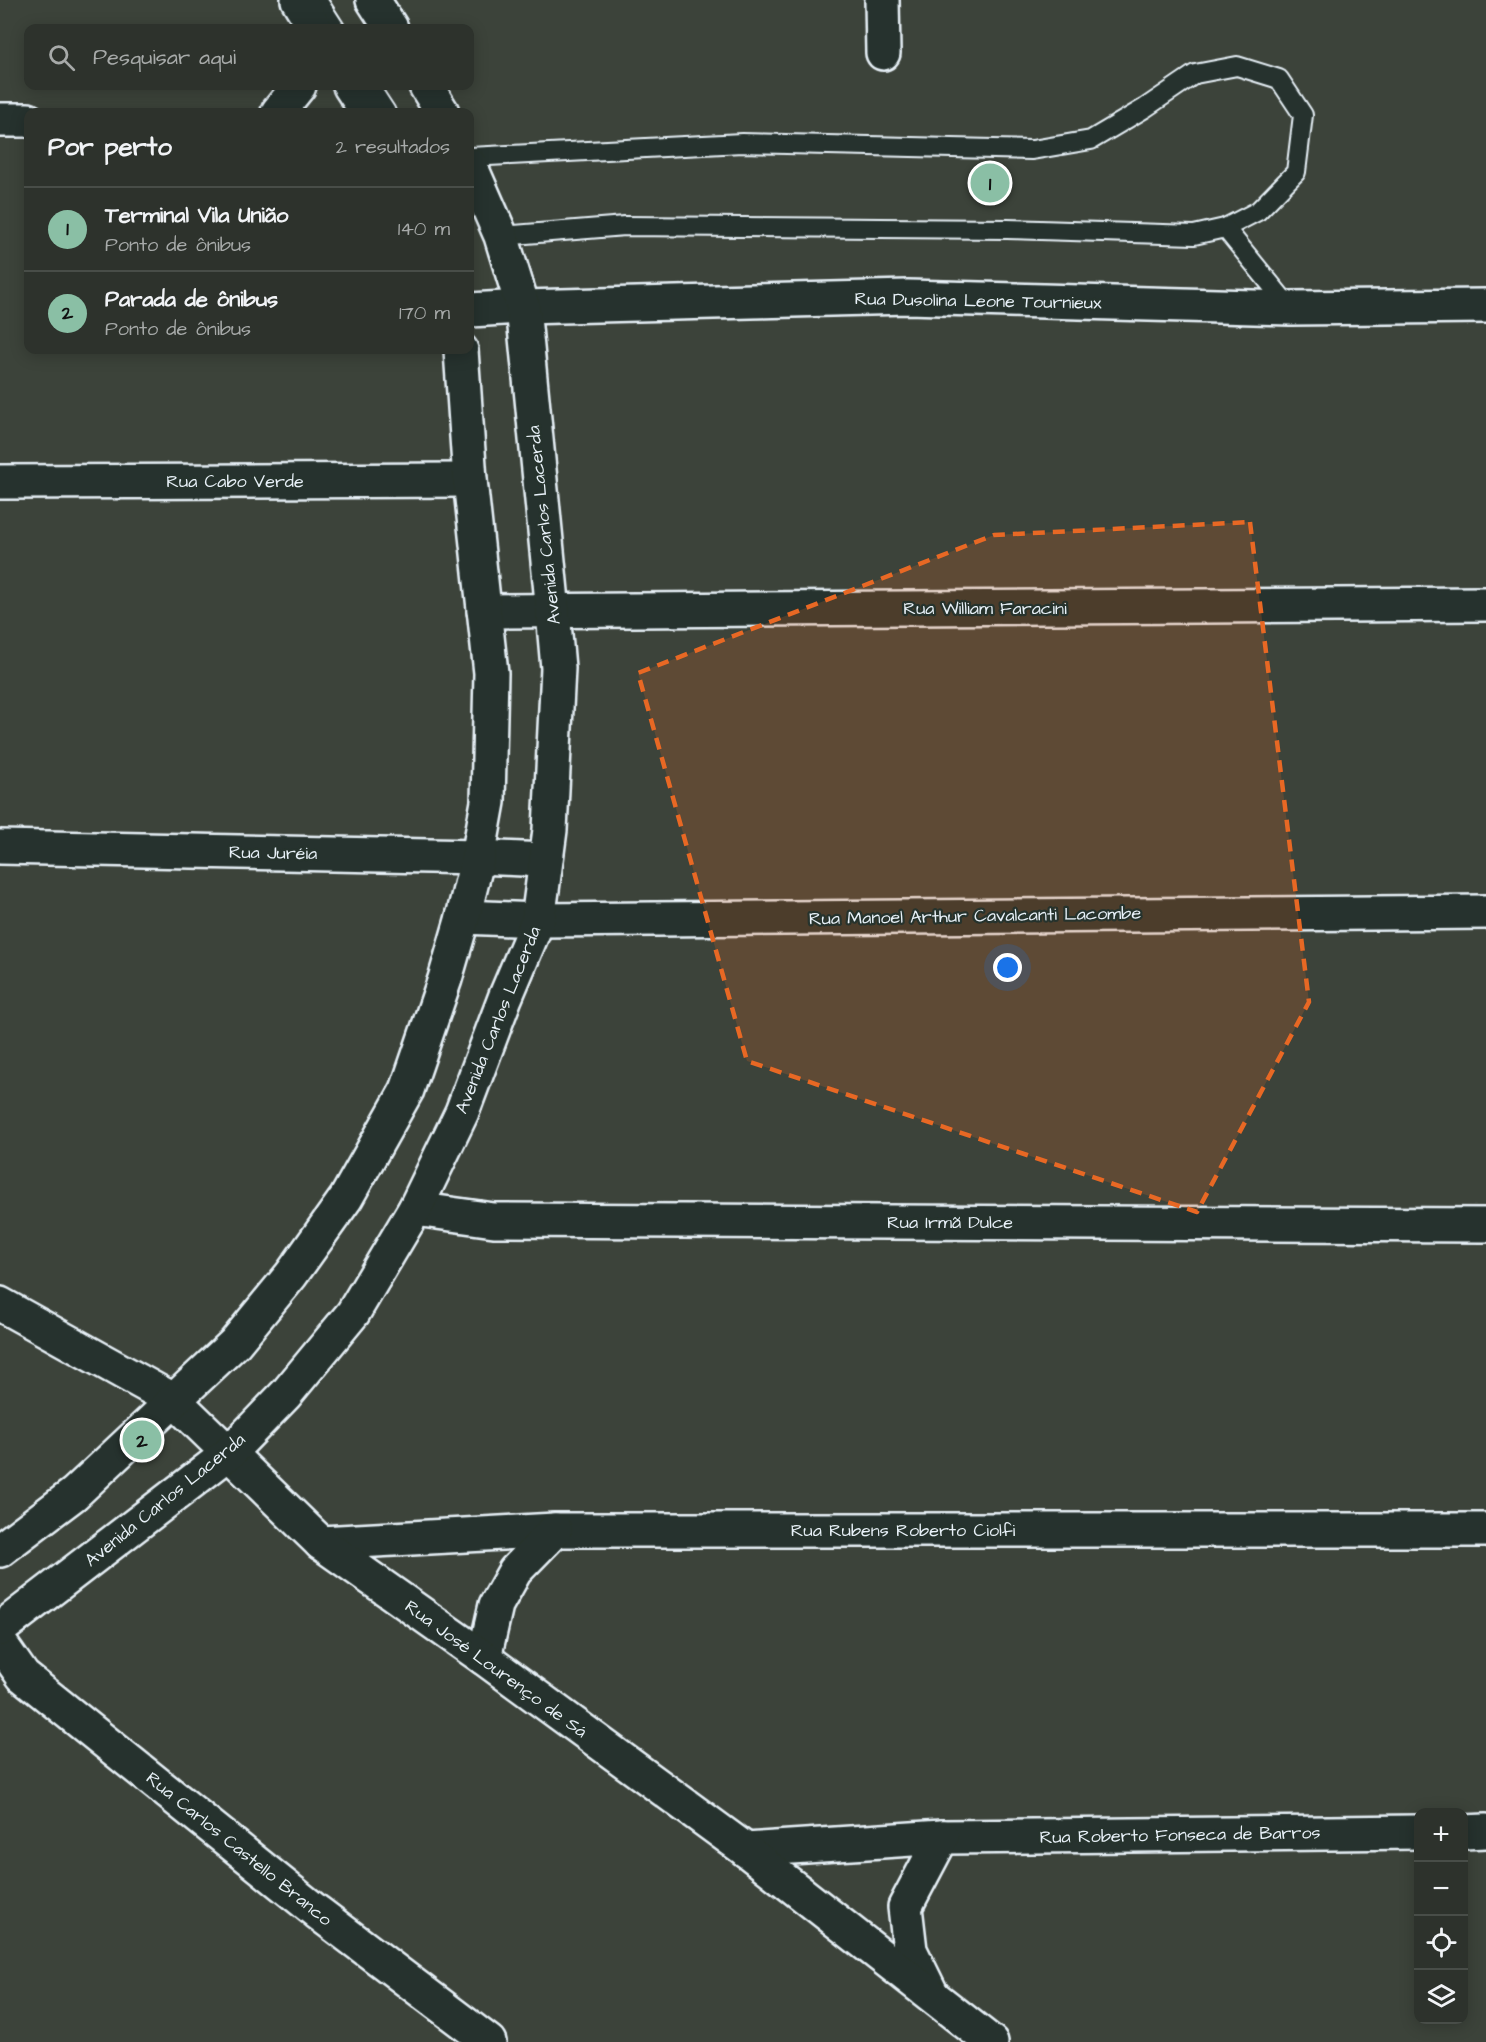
<!DOCTYPE html>
<html lang="pt">
<head>
<meta charset="utf-8">
<style>
  body { margin:0; font-family:"Architects Daughter",sans-serif; background:#393e38; color:#f1f3f6 }
  .controls { position:absolute; right:18px; bottom:18px; display:grid; overflow:hidden; border-radius:12px; box-shadow:0 3px 15px #0003 }
  .controls button { width:54px; height:54px; display:grid; place-items:center; padding:0; border:0; border-bottom:2px solid #484d48; background:#2d322c; color:#f1f3f6; font:30px sans-serif }
  .you { position:absolute; left:1008px; top:968px; width:21px; height:21px; margin:-15px; border:4px solid #fff; border-radius:50%; background:#1a73e8; box-shadow:0 0 0 9px #1a73e833 }
  .badge { display:grid; place-items:center; width:39px; height:39px; border-radius:50%; background:#8abfa5; color:#111; font-size:20px; font-weight:700 }
  .pin { position:absolute; translate:-50% -50%; border:3px solid #fff; box-shadow:0 2px 6px #0006 }
  .list { margin:0; padding:0; list-style:none }
  h2 { display:flex; justify-content:space-between; align-items:center; height:78px; margin:0; padding:0 24px; font-size:26px }
  h2 small { font-size:20px; font-weight:400; color:#a7aaa9 }
  .list li { display:grid; grid-template-columns:39px 1fr auto; gap:18px; align-items:center; box-sizing:border-box; height:84px; padding:0 24px; border-top:2px solid #484d48 }
  .list b { display:block; font-size:22px; white-space:nowrap }
  .list p { margin:0; font-size:20px; white-space:nowrap; color:#a7aaa9 }
  .list em { font-size:20px; font-style:normal; color:#a7aaa9 }
  .icon { flex:none; width:33px; height:33px; fill:none; stroke:currentColor; stroke-width:2; stroke-linecap:round; stroke-linejoin:round }
  .map { position:relative; flex:none; width:1486px; height:2042px; overflow:hidden }
  .search { position:absolute; background:#2d322c; box-shadow:0 3px 15px #0003; left:24px; top:24px; width:450px; height:66px; display:flex; align-items:center; gap:15px; box-sizing:border-box; padding:0 21px; border-radius:12px; color:#a7aaa9; font-size:22px }
  .panel { position:absolute; background:#2d322c; box-shadow:0 3px 15px #0003; left:24px; top:108px; width:450px; height:246px; border-radius:12px }
  .map>svg:first-child { display:block }
  .lines { fill:none; stroke-linecap:round; stroke-linejoin:round }
  .lane-casing { stroke:#e8f1f8; stroke-width:22 }
  .street-casing { stroke:#e8f1f8; stroke-width:38 }
  .secondary-casing { stroke:#e8f1f8; stroke-width:38 }
  .lane { stroke:#26332d; stroke-width:18 }
  .street { stroke:#26332d; stroke-width:33 }
  .secondary { stroke:#26332d; stroke-width:33 }
  .marked { fill:#e86824; fill-opacity:0.2; stroke:#e86824; stroke-width:4.5; stroke-dasharray:12 8; stroke-linejoin:round }
  .labels { text-anchor:middle; dominant-baseline:central; stroke-width:4.5; stroke-linejoin:round; paint-order:stroke }
  .street-label { font-size:18px; fill:#e8f1f8; stroke:#26332d }
</style>
</head>
<body>
<div class="map">
<svg width="1486" height="2042" viewBox="0 0 1486 2042">
  <rect width="100%" height="100%" fill="#3c433a"/>
  <filter id="ink" filterUnits="userSpaceOnUse"><feTurbulence type="fractalNoise" baseFrequency=".0167" numOctaves="2"/><feDisplacementMap in="SourceGraphic" scale="12" xChannelSelector="R" yChannelSelector="G"/><feConvolveMatrix kernelMatrix="1 2 1 2 8 2 1 2 1" color-interpolation-filters="sRGB"/></filter>
  <g filter="url(#ink)">
    <g class="lines">
      <defs>
        <g id="lane">
          <polyline points="317,0 335,28"/>
          <polyline points="369,86 386,112"/>
          <polyline points="470,157 742,143 1032,150 1091,140 1145,108 1195,74 1237,66 1279,79 1303,115 1296,172 1258,211 1225,228 1194,235 1007,229 625,226 501,236"/>
          <polyline points="1225,228 1290,308"/>
        </g>
        <g id="street">
          <polyline points="882,0 883,53"/>
          <polyline points="278,112 299,86"/>
          <polyline points="0,120 28,120"/>
          <polyline points="470,310 523,307 908,297 1290,308 1486,306"/>
          <polyline points="0,482 470,480"/>
          <polyline points="484,611 1486,604"/>
          <polyline points="0,847 478,857 545,860"/>
          <polyline points="463,917 538,920 1486,912"/>
          <polyline points="415,1209 494,1220 1486,1225"/>
          <polyline points="321,1543 555,1530 1486,1530"/>
          <polyline points="0,1643 23,1676 317,1912 489,2042"/>
          <polyline points="484,1658 496,1605 515,1571 555,1530"/>
          <polyline points="1464,1832 1486,1831"/>
          <polyline points="746,1850 942,1837 1418,1832"/>
          <polyline points="932,1995 910,1950 905,1907 942,1837"/>
        </g>
        <g id="secondary">
          <polyline points="298,0 315,28"/>
          <polyline points="373,0 391,28"/>
          <polyline points="350,86 367,112"/>
          <polyline points="426,86 442,112"/>
          <polyline points="0,1304 175,1401 321,1543 484,1658 746,1850 991,2042"/>
          <polyline points="0,1550 74,1494 235,1343 291,1275 346,1198 407,1090 445,979 463,917 478,857 488,802 491,673 470,480 461,350"/>
          <polyline points="0,1629 229,1453 286,1394 353,1313 415,1209 462,1112 505,998 538,920 550,830 558,668 553,612 523,307 501,236 470,165"/>
        </g>
      </defs>
      <use href="#lane" class="lane-casing"/>
      <use href="#street" class="street-casing"/>
      <use href="#secondary" class="secondary-casing"/>
      <use href="#lane" class="lane"/>
      <use href="#street" class="street"/>
      <use href="#secondary" class="secondary"/>
    </g>
  </g>
  <path class="marked" d="M1250,522L1309,1002L1197,1212L747,1061L638,673L994,535Z"/>
  <g class="labels">
    <g class="street-label">
      <text transform="translate(978 301) rotate(1)">Rua Dusolina Leone Tournieux</text>
      <text x="235" y="481">Rua Cabo Verde</text>
      <text transform="translate(544 525) rotate(-96)">Avenida Carlos Lacerda</text>
      <text x="985" y="608">Rua William Faracini</text>
      <text transform="translate(273 853) rotate(1)">Rua Juréia</text>
      <text transform="translate(975 916) rotate(-1)">Rua Manoel Arthur Cavalcanti Lacombe</text>
      <text transform="translate(498 1020) rotate(-68)">Avenida Carlos Lacerda</text>
      <text x="950" y="1222">Rua Irmã Dulce</text>
      <text transform="translate(165 1500) rotate(-39)">Avenida Carlos Lacerda</text>
      <text x="903" y="1530">Rua Rubens Roberto Ciolfi</text>
      <text transform="translate(496 1669) rotate(36)">Rua José Lourenço de Sá</text>
      <text transform="translate(1180 1835) rotate(-1)">Rua Roberto Fonseca de Barros</text>
      <text transform="translate(239 1849) rotate(39)">Rua Carlos Castello Branco</text>
    </g>
  </g>
</svg>
<div class="controls">
<button>+</button>
<button>−</button>
<button><svg class="icon" aria-label="locate" viewBox="0 0 24 24"><circle cx="12" cy="12" r="6"/><path d="M12 2v4M12 18v4M2 12h4M18 12h4"/></svg></button>
<button><svg class="icon" aria-label="layers" viewBox="0 0 24 24"><path d="M12 4l9 5-9 5-9-5zM3 14l9 5 9-5"/></svg></button>
</div>
<div class="you"></div>
<div class="pin badge" style="left:990px;top:183px">1</div>
<div class="pin badge" style="left:142px;top:1440px">2</div>
<div class="search"><svg class="icon" aria-label="search" viewBox="0 0 24 24"><circle cx="10" cy="10" r="6"/><path d="M15 15l6 6"/></svg>Pesquisar aqui</div>
<section class="panel">
<h2>Por perto<small>2 resultados</small></h2>
<ul class="list">
<li><span class="badge">1</span><div><b>Terminal Vila União</b><p>Ponto de ônibus</p></div><em>140 m</em></li>
<li><span class="badge">2</span><div><b>Parada de ônibus</b><p>Ponto de ônibus</p></div><em>170 m</em></li>
</ul>
</section>
</div>
</body>
</html>
